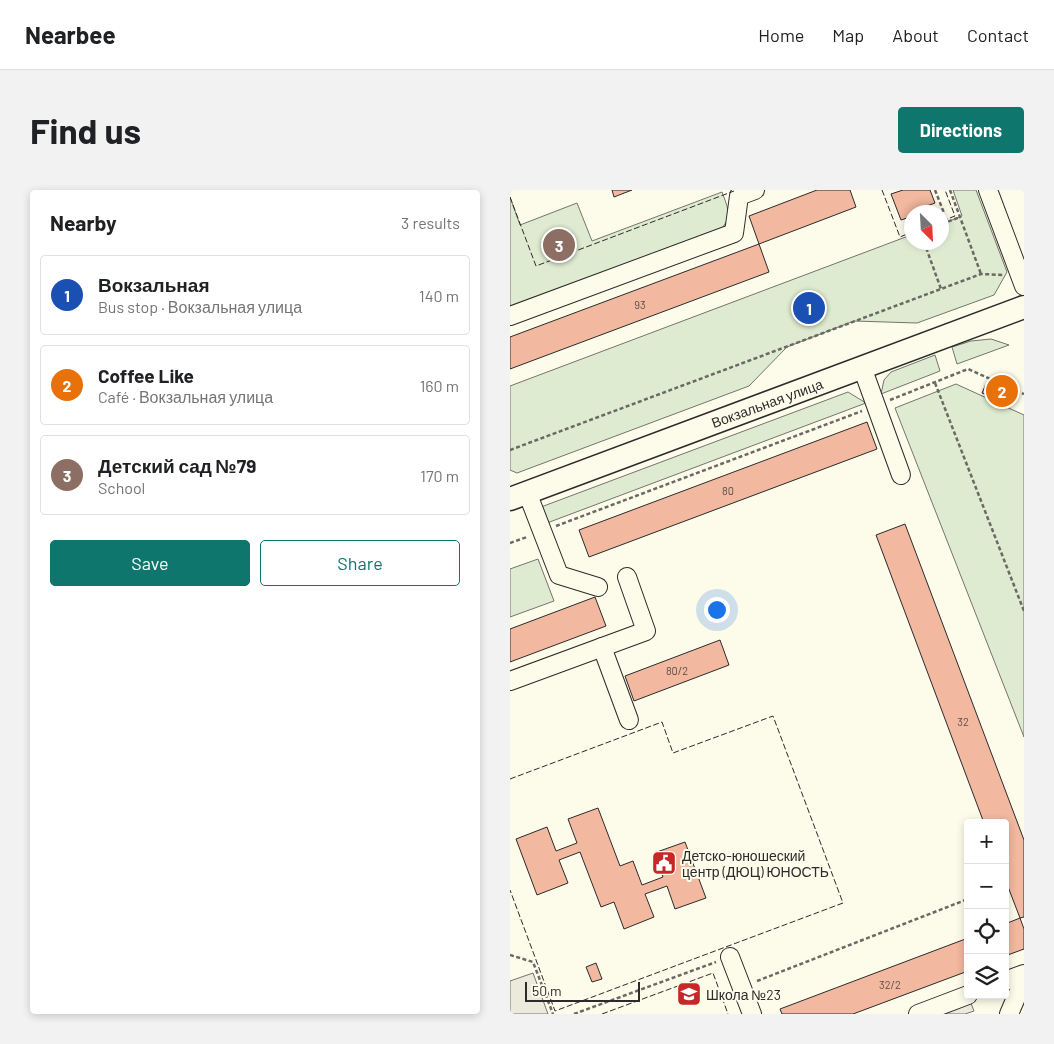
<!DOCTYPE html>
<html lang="en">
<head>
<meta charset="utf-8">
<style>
  body { margin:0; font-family:Barlow,sans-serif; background:#f2f2f2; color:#202124 }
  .controls { position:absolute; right:15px; bottom:15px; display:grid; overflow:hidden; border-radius:5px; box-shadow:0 2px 8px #0003 }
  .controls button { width:45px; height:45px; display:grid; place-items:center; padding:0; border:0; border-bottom:1px solid #e0e0e0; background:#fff; color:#202124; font:25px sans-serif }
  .compass { position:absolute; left:394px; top:15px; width:45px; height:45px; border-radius:50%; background:#fff; box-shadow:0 2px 8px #0003; rotate:156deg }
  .scale { position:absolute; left:15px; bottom:12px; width:115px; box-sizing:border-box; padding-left:5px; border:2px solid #2b2b2b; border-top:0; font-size:14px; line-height:18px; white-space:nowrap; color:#2b2b2b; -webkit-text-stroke:4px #fdfbea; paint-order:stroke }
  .you { position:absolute; left:206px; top:419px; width:18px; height:18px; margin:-12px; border:4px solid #fff; border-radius:50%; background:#1a73e8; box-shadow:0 0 0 8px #1a73e833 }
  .badge { display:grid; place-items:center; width:32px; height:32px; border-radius:50%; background:#0f766e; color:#fff; font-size:16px; font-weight:700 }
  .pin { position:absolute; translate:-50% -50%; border:2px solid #fff; box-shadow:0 1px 5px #0006 }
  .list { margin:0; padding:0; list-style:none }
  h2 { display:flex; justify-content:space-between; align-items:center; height:65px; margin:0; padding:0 20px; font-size:21px }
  h2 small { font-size:16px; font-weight:400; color:#757577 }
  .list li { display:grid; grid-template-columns:32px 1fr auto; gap:15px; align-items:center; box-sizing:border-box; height:80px; margin:0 10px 10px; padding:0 10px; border:1px solid #e0e0e0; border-radius:5px }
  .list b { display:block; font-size:19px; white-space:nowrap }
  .list p { margin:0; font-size:16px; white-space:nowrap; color:#757577 }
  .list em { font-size:16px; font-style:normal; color:#757577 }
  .actions { display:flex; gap:10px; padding:15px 20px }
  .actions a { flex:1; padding:11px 0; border:1px solid #0f766e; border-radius:5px; text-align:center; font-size:18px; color:#0f766e }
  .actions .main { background:#0f766e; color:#fff }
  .icon { flex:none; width:28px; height:28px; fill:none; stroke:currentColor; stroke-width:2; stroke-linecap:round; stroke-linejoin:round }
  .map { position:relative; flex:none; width:514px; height:824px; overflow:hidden; border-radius:5px }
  header { display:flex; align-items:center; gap:30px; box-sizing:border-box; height:70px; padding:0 25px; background:#fff; border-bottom:1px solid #e0e0e0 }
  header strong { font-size:24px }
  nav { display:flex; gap:28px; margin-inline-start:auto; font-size:18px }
  .intro { display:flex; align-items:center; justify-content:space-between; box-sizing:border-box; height:120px; padding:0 30px }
  h1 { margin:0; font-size:35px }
  .button { padding:12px 22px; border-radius:5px; background:#0f766e; color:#fff; font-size:18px; font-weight:700 }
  main { display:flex; gap:30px; padding:0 30px }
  aside { flex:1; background:#fff; border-radius:5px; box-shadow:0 2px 8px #0003 }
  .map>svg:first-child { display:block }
  .green { fill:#deebd1; stroke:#74746e }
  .parking { fill:#eceadb; stroke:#74746e }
  .building { fill:#f2b8a0; stroke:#2b2b2b }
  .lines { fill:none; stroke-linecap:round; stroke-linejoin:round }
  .minor-casing { stroke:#2b2b2b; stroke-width:20 }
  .major-casing { stroke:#2b2b2b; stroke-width:25 }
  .path { stroke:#6a6964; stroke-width:2.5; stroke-dasharray:4 2.5; stroke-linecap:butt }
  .minor { stroke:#fdfbea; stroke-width:18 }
  .major { stroke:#fdfbea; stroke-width:22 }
  .fence { stroke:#2b2b2b; stroke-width:1; stroke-dasharray:6 2.5; stroke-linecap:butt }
  .labels { text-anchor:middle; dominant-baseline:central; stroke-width:4; stroke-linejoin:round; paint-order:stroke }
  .number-label { font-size:11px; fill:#5d4e48 }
  .street-label { font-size:14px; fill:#2b2b2b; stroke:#fdfbea }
  .poi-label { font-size:14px; fill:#2b2b2b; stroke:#fdfbea; text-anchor:start }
</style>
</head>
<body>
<header>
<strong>Nearbee</strong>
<nav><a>Home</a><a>Map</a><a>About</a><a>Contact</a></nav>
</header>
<div class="intro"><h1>Find us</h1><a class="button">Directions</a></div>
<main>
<aside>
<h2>Nearby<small>3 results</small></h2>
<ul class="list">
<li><span class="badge" style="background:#1a4fb4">1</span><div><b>Вокзальная</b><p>Bus stop · Вокзальная улица</p></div><em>140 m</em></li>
<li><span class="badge" style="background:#e8710a">2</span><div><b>Coffee Like</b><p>Café · Вокзальная улица</p></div><em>160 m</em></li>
<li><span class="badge" style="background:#8d6e63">3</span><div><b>Детский сад №79</b><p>School</p></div><em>170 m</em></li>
</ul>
<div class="actions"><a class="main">Save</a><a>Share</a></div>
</aside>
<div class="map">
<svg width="514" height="824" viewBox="0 0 514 824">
  <rect width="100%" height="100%" fill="#fdfbea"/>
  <g class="green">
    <polygon points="443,0 466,0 497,82 484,105 407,133 344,131 277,157 239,196 7,283 0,280 0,196 401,45 402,52 432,52 432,34 452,26"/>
    <path d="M212,2C218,18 223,28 209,41L0,119V7L10,35L67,13L82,51Z"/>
    <polygon points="481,149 499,155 447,174 442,157 461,151"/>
    <polygon points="425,165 430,181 371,204 374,190 381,182"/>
    <polygon points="446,194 514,225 514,547 385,218"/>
    <polygon points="338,202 356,213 37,333 31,317"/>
    <polygon points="28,369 44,411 0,427 0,379"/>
  </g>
  <g class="parking">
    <polygon points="23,783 38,824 0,824 0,791"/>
    <polygon points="459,808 464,821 455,824 414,824"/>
  </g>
  <g class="building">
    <polygon points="102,0 122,0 104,7"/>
    <polygon points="307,0 340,0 346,17 249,54 239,26"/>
    <polygon points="393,0 420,0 425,13 406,20 408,22 402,22 402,32 400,27 391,30 381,4"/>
    <polygon points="249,54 259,82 0,179 0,147"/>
    <polygon points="311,107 316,121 293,129 288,116"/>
    <polygon points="476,194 503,205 500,214 472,203"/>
    <polygon points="357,232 367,259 79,367 69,340"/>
    <polygon points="395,334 514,650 514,727 510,728 495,689 495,633 474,633 366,345"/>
    <polygon points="85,407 96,436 0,472 0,439"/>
    <polygon points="210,450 219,475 124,511 115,486"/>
    <polygon points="88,618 110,676 123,671 132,695 153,687 144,663 175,652 196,708 165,719 157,696 135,704 144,727 114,739 104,712 91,717 70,662 49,670 58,693 27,705 6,649 37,637 46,661 67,653 58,629"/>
    <polygon points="510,728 514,739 514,759 495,766 495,734"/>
    <polygon points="458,748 458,781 343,824 272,824 270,819"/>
    <polygon points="86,773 92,789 82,792 76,777"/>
  </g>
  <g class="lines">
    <defs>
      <g id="minor">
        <polyline points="478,0 514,96"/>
        <polyline points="0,126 224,43 229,6 245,0"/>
        <polyline points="352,177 391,285"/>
        <polyline points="17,302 49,385 88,397"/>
        <polyline points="92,457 119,530"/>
        <polyline points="0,491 136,441 117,387"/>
        <polyline points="220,767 242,824"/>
        <polyline points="495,791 514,784"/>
        <polyline points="408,824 458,805"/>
        <polyline points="499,824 514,789"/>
      </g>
      <polyline id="major" points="0,309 514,117"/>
    </defs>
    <use href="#minor" class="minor-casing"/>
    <use href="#major" class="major-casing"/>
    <g class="path">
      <polyline points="425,0 434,23 432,24"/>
      <polyline points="440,0 471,84"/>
      <polyline points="432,34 450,27"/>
      <polyline points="414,52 431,99"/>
      <polyline points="425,193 514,421"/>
      <polyline points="380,210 458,179 514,204"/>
      <polyline points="0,260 471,84 494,85"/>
      <polyline points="46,336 352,221"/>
      <polyline points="0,353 17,347"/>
      <polyline points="0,765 23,772 43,824"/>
      <polyline points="247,791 458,709"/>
      <polyline points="64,824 206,772"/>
    </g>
    <use href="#minor" class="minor"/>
    <use href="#major" class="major"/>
    <g class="fence">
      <polyline points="372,0 390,47 402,42"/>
      <polyline points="0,7 26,76 224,1"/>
      <polyline points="432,31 445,26 435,0"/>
      <polyline points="0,589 152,532 163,563 263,526 333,713 45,821 0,700"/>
      <polyline points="92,824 203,783 218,824"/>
    </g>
  </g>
  <defs>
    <symbol id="civic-square" viewBox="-11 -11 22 22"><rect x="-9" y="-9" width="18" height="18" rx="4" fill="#c62828" stroke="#fdfbea"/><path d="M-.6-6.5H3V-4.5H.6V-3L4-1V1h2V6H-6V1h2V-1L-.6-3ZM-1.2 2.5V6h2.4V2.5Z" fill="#fff"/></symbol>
    <symbol id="school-square" viewBox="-11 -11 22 22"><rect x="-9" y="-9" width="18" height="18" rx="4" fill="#c62828" stroke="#fdfbea"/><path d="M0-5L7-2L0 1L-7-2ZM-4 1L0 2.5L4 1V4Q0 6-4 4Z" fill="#fff"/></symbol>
  </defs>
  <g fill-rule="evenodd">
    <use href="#civic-square" x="140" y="659" width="28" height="28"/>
    <use href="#school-square" x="165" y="790" width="28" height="28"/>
  </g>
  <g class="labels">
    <g class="number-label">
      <text x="130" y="114">93</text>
      <text x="218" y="300">80</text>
      <text x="167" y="480">80/2</text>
      <text x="453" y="531">32</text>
      <text x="380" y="794">32/2</text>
    </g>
    <g class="street-label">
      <text transform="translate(257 213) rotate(-20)">Вокзальная улица</text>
    </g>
    <g class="poi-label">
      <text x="172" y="665">Детско-юношеский<tspan x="172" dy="16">центр (ДЮЦ) ЮНОСТЬ</tspan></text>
      <text x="196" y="804">Школа №23</text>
    </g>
  </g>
</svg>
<div class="controls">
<button>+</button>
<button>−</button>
<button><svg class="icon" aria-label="locate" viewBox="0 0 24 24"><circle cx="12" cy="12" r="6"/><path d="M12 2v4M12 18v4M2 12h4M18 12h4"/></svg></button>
<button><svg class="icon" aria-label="layers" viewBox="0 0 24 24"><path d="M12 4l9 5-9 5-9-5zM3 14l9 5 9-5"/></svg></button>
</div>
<svg class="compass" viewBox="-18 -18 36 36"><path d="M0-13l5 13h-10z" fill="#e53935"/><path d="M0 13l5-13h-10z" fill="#757577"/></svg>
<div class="scale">50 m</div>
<div class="you"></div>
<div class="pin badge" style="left:299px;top:118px;background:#1a4fb4">1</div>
<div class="pin badge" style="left:492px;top:201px;background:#e8710a">2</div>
<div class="pin badge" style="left:49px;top:55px;background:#8d6e63">3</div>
</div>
</main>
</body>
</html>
